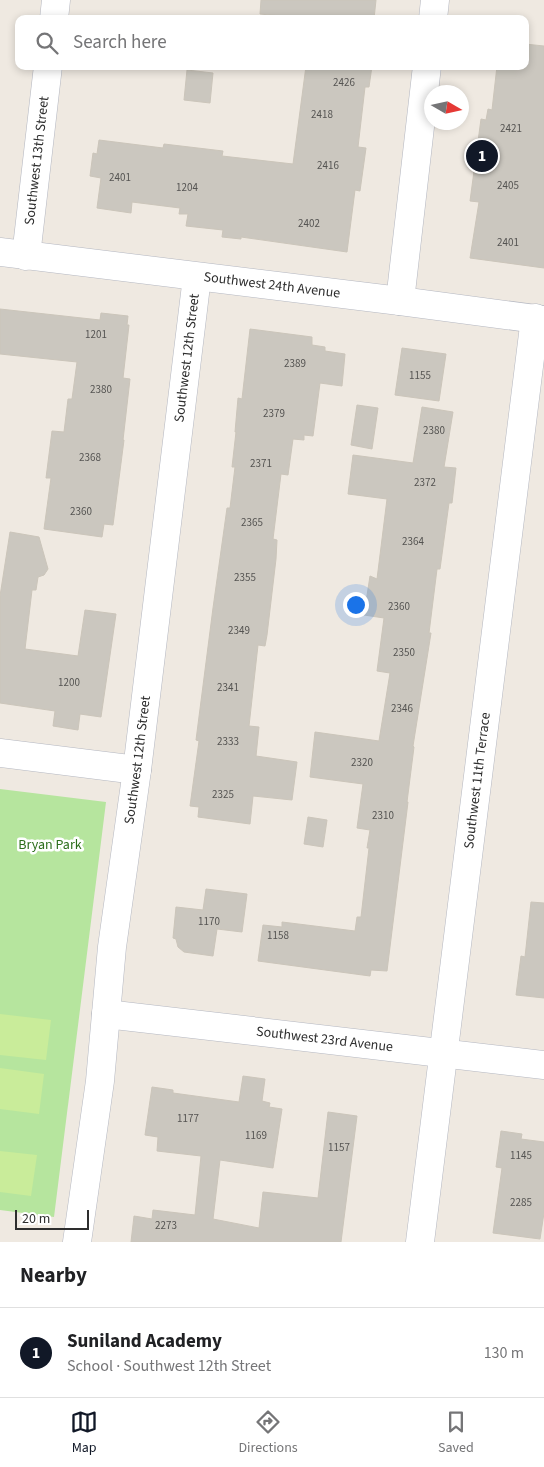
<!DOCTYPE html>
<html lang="en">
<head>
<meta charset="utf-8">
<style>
  body { margin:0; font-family:"Source Sans 3",sans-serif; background:#f2f2f2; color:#202124 }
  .compass { position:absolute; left:424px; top:85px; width:45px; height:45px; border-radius:50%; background:#fff; box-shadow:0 2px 8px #0003; rotate:99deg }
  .scale { position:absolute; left:15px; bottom:12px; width:74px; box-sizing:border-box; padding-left:5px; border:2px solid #2e2e2e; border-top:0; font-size:14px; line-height:18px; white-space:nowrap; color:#2e2e2e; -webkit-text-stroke:4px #fff; paint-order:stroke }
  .you { position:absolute; left:355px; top:604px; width:18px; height:18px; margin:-12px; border:4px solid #fff; border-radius:50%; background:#1a73e8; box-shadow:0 0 0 8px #1a73e833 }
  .badge { display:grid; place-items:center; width:32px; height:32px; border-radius:50%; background:#111827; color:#fff; font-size:16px; font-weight:700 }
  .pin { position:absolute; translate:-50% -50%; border:2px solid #fff; box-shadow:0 1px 5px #0006 }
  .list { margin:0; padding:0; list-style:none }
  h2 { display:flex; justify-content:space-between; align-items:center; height:65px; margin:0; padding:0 20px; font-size:21px }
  h2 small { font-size:16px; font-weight:400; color:#757577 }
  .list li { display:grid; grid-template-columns:32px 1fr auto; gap:15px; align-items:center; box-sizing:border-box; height:90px; padding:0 20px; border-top:1px solid #e0e0e0 }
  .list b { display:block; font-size:19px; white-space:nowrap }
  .list p { margin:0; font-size:16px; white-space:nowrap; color:#757577 }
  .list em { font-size:16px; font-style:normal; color:#757577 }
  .icon { flex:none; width:28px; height:28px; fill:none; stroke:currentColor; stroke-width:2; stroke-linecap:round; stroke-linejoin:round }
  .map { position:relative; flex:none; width:544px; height:1242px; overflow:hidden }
  .search { position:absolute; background:#fff; box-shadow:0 2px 8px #0003; left:15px; right:15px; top:15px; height:55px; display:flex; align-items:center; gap:12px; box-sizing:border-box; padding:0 18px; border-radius:10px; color:#757577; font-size:19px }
  .sheet { height:155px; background:#fff }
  nav { display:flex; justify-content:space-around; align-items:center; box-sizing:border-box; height:70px; border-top:1px solid #e0e0e0; background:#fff; font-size:14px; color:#757577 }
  nav a { display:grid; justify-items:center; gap:2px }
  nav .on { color:#111827 }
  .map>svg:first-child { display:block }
  .green { fill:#b6e59e }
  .pitch { fill:#c9ec9a }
  .building { fill:#cbc7bf; stroke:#cbc5ba }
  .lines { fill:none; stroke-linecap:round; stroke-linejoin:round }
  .minor-casing { stroke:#b4b7c1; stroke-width:29 }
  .minor { stroke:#fff; stroke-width:28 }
  .labels { text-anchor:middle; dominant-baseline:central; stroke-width:5; stroke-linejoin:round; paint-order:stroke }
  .number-label { font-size:11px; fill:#555452 }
  .street-label { font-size:14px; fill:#2e2e2e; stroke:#fff }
  .park-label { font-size:14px; fill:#2c6e1b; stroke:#fff }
</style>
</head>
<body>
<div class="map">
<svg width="544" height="1242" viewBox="0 0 544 1242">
  <rect width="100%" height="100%" fill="#efe9e1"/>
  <polygon class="green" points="0,789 106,802 54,1217 0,1210"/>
  <g class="pitch">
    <polygon points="0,1014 51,1020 46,1060 0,1055"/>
    <polygon points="0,1068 44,1074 39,1114 0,1109"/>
    <polygon points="0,1151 37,1155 31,1196 0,1192"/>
  </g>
  <g class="building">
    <polygon points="261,0 376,0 374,19 309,19 260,14"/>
    <polygon points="525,44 544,46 544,268 470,258 479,202 470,201 481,119 486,120 488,109 492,110 497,66 525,66"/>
    <polygon points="306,66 372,66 369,87 365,87 358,147 366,148 360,191 355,190 347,252 241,237 241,239 222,237 223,230 186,226 188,214 179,214 180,208 132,202 131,213 97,208 101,178 90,176 93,153 97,154 99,140 163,148 164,144 223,151 222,156 293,164"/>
    <polygon points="187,70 213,73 210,103 184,100"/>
    <polygon points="0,309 100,320 101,313 128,316 127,325 129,325 123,378 130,379 123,440 124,440 113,525 104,524 102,537 44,529 51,478 46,478 52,431 64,432 68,399 72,399 77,362 0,354"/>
    <polygon points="250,329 312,337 312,345 325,347 325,351 345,354 342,386 320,383 313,436 304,435 304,440 293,439 288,475 281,474 273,539 277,540 276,559 267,635 265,646 258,645 249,726 259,727 256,756 297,762 292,800 253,796 250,824 198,817 199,807 190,806 199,741 196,740 213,608 227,508 230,508 235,467 232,467 236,432 235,432 238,398 242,399"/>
    <polygon points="402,348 446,354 439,401 395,395"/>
    <polygon points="357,405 378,408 372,449 351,445"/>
    <polygon points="422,407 453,412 444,467 456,468 452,503 449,503 440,569 437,569 429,633 431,633 413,746 414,747 407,802 408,802 387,971 371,970 370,976 258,961 263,925 282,927 282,922 355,931 357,917 361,917 369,848 367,848 370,830 357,828 363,784 310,777 315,732 379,741 390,673 377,671 384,618 364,615 370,576 377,579 387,499 348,494 353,455 413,463"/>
    <polygon points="10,532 39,537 48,569 44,575 38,577 36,590 32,590 25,649 78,656 85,610 116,614 101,717 80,714 78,730 53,726 55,711 0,703 0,596"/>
    <polygon points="308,817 327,820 323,847 304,844"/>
    <polygon points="206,889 247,894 242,932 217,929 213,956 184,952 178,947 176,939 173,938 176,907 203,910"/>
    <polygon points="531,902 544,903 544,998 516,995 521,956 525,957"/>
    <polygon points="243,1076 265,1079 262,1101 270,1103 269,1107 282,1109 273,1168 220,1160 213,1219 259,1228 263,1192 318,1198 328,1112 357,1116 341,1242 131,1242 134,1216 152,1219 153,1210 195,1215 201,1156 157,1151 158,1137 145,1135 152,1087 173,1090 173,1093 239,1102"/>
    <polygon points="501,1131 522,1134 521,1139 544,1142 544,1213 540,1239 493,1233 502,1168 496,1167"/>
  </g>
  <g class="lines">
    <defs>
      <g id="minor">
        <polyline points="54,19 56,0"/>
        <polyline points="433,19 435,0"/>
        <path id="s1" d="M0,252L400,301L544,320"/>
        <path id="s2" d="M26,256L48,66"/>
        <polyline points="400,301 427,66"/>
        <polyline points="0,753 137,770"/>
        <path id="s3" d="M106,1014L544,1065"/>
        <path id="s4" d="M77,1242L100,1081L112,947L137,770L197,277"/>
        <path id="s5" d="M420,1242L535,318"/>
      </g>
    </defs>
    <use href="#minor" class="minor-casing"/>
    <use href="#minor" class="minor"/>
  </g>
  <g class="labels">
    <g class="number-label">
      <text x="344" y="82">2426</text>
      <text x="322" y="114">2418</text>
      <text x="511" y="128">2421</text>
      <text x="328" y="165">2416</text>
      <text x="120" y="177">2401</text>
      <text x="508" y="185">2405</text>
      <text x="187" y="187">1204</text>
      <text x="309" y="223">2402</text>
      <text x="508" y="242">2401</text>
      <text x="96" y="334">1201</text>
      <text x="295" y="363">2389</text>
      <text x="420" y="375">1155</text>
      <text x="101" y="389">2380</text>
      <text x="274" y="413">2379</text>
      <text x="434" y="430">2380</text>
      <text x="90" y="457">2368</text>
      <text x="261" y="463">2371</text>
      <text x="425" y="482">2372</text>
      <text x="81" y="511">2360</text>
      <text x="252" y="522">2365</text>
      <text x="413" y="541">2364</text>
      <text x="245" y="577">2355</text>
      <text x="399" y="606">2360</text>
      <text x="239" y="630">2349</text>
      <text x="404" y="652">2350</text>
      <text x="69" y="682">1200</text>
      <text x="228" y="687">2341</text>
      <text x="402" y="708">2346</text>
      <text x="228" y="741">2333</text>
      <text x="362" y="762">2320</text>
      <text x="223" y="794">2325</text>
      <text x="383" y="815">2310</text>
      <text x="209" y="921">1170</text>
      <text x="278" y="935">1158</text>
      <text x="188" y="1118">1177</text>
      <text x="256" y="1135">1169</text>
      <text x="339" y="1147">1157</text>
      <text x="521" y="1155">1145</text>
      <text x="521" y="1202">2285</text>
      <text x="166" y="1225">2273</text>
    </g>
    <g class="street-label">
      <text stroke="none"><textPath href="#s2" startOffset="96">Southwest 13th Street</textPath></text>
      <text stroke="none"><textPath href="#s1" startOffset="274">Southwest 24th Avenue</textPath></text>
      <text stroke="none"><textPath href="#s4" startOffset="891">Southwest 12th Street</textPath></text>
      <text stroke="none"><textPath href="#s4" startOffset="486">Southwest 12th Street</textPath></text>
      <text stroke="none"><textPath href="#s5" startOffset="465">Southwest 11th Terrace</textPath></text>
      <text stroke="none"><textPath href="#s3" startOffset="220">Southwest 23rd Avenue</textPath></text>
    </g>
    <g class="park-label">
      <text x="50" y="845">Bryan Park</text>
    </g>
  </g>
</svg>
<svg class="compass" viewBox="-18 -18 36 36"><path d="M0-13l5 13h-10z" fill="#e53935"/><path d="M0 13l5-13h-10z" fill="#757577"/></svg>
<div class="scale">20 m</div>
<div class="you"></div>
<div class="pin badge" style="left:482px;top:156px">1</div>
<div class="search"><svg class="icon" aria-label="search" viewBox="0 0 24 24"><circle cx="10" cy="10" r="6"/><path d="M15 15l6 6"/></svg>Search here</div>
</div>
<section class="sheet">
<h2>Nearby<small></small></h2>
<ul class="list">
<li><span class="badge">1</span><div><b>Suniland Academy</b><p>School · Southwest 12th Street</p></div><em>130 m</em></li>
</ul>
</section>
<nav>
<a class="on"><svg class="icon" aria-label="map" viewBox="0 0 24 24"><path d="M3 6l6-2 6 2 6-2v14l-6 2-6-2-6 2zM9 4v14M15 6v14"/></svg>Map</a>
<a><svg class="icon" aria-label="directions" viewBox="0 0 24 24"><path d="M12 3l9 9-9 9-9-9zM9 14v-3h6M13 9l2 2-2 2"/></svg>Directions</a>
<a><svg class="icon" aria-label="saved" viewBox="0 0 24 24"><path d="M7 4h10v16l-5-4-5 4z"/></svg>Saved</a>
</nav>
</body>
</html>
